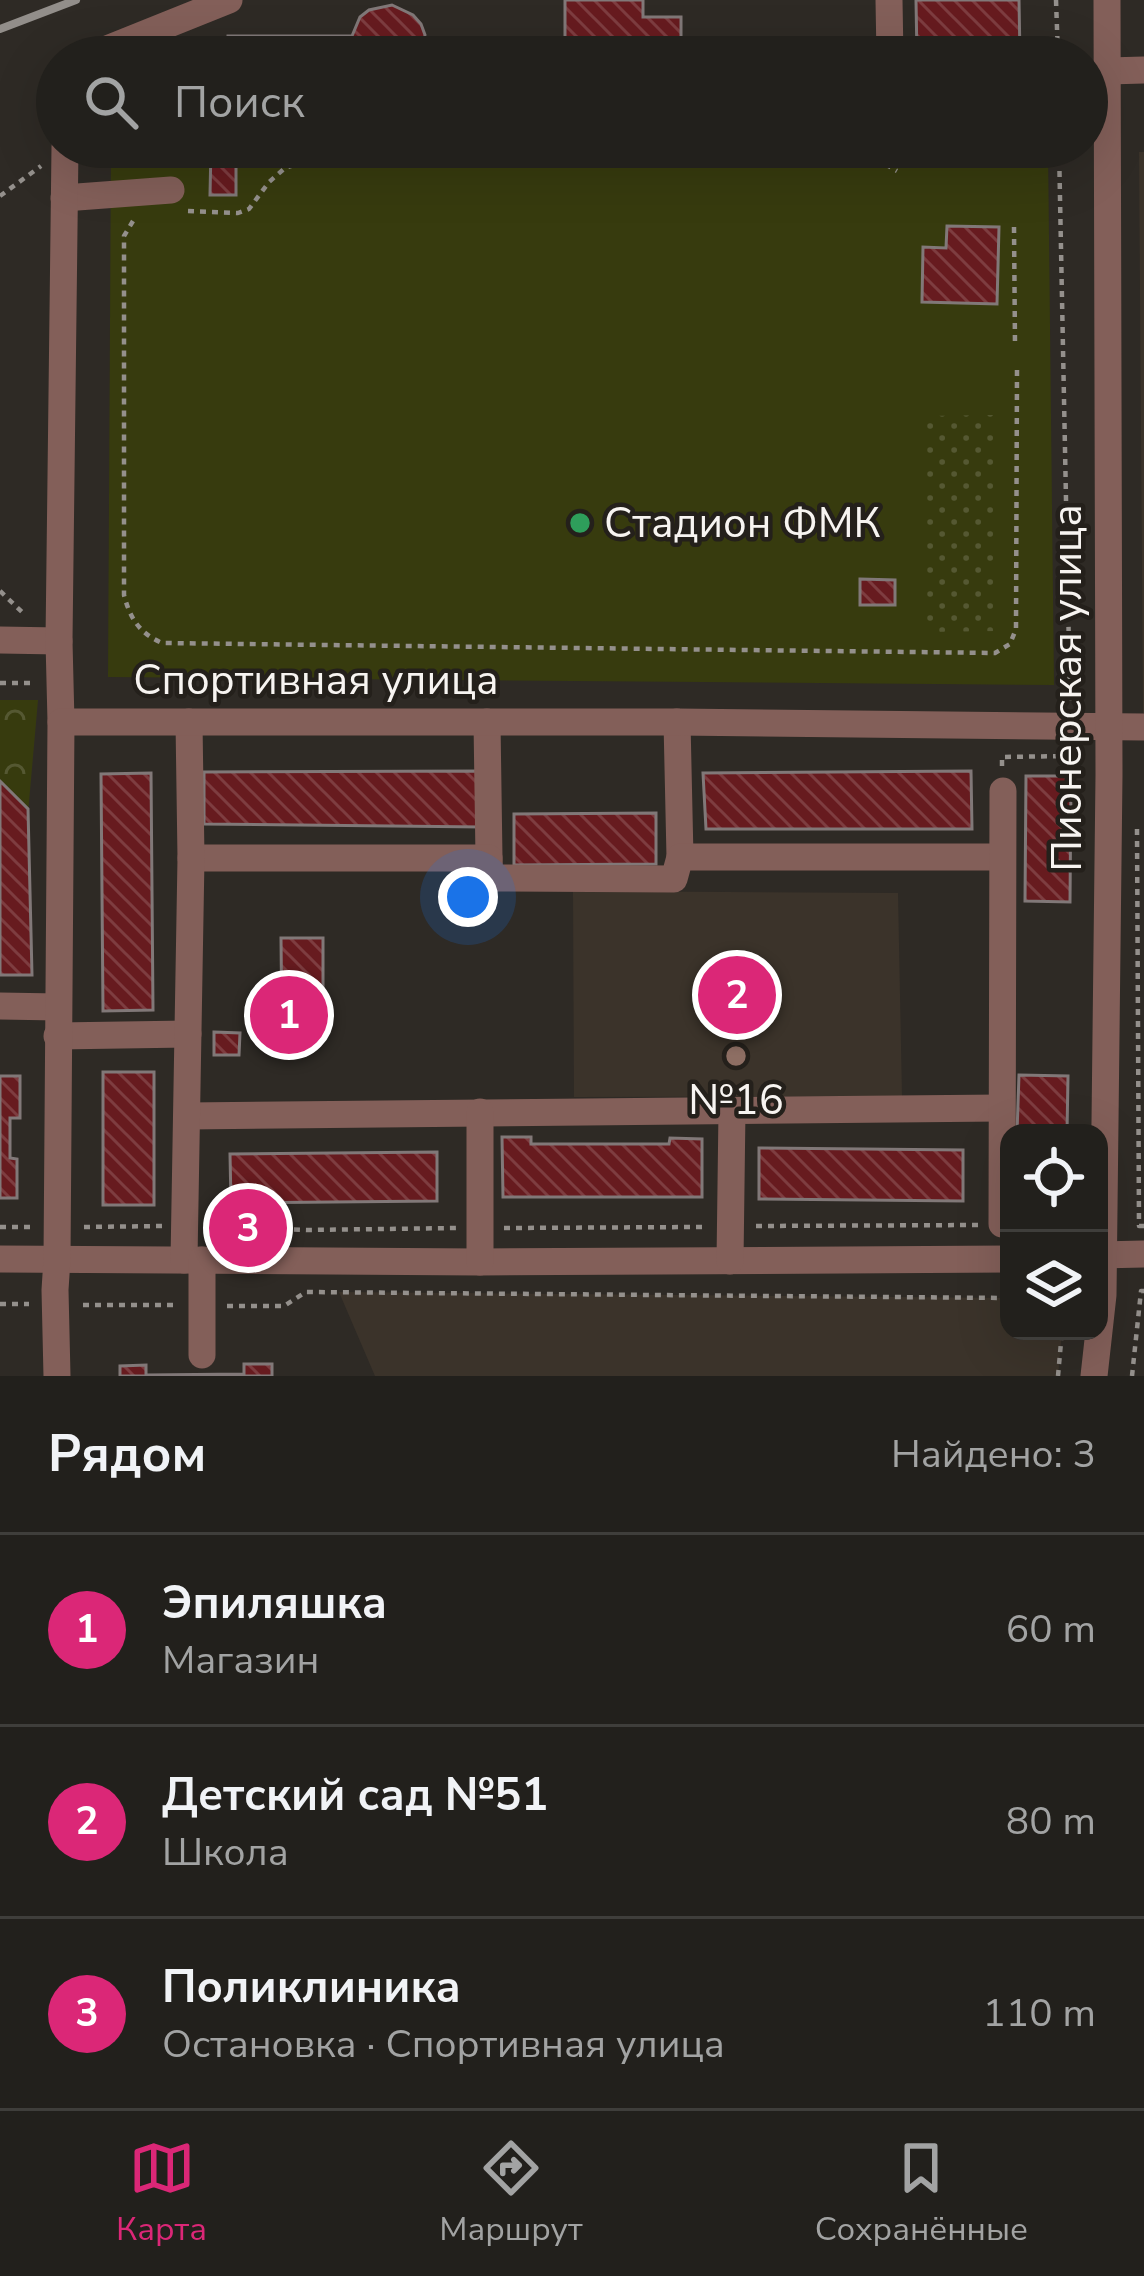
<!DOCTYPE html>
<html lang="ru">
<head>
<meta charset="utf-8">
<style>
  body { margin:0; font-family:"Nunito Sans",sans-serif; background:#2e2d29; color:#f1f3f6 }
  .controls { position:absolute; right:36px; bottom:36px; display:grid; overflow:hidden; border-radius:24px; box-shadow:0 12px 48px #0002 }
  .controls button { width:108px; height:108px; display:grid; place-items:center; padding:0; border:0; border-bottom:3px solid #3f3e3b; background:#22201c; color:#f1f3f6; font:60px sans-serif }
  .you { position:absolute; left:468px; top:897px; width:42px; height:42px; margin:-30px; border:9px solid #fff; border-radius:50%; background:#1a73e8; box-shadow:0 0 0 18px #1a73e833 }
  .badge { display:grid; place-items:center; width:78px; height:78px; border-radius:50%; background:#db2777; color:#fff; font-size:39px; font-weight:700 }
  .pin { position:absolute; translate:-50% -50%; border:6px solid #fff; box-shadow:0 3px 12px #0006 }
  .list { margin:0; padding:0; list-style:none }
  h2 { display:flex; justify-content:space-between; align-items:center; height:156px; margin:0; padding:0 48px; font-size:51px }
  h2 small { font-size:39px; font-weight:400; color:#a2a3a3 }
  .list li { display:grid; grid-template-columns:78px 1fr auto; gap:36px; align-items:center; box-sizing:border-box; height:192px; padding:0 48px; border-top:3px solid #3f3e3b }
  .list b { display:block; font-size:45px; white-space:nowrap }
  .list p { margin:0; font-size:39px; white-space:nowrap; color:#a2a3a3 }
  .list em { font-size:39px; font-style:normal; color:#a2a3a3 }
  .icon { flex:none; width:66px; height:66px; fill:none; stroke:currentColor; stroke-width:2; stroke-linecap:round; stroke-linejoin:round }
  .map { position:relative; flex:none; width:1144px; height:1376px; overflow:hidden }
  .search { position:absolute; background:#22201c; box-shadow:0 12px 48px #0002; left:36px; right:36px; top:36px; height:132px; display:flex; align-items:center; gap:30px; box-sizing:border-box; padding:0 42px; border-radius:66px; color:#a2a3a3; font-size:45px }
  .sheet { height:732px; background:#22201c }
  nav { display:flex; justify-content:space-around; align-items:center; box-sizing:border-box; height:168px; border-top:3px solid #3f3e3b; background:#22201c; font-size:33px; color:#a2a3a3 }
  nav a { display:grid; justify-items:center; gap:6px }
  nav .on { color:#db2777 }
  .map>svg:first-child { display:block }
  .built { fill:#3b332a }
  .green { fill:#373b0e }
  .forest { fill:url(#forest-crowns) }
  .park { fill:url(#park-dots) }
  .building { fill:url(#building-back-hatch); stroke:#817878; stroke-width:3 }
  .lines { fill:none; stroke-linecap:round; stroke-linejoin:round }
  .path { stroke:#94908c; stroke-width:4.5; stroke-dasharray:6 6; stroke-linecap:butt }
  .minor { stroke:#835f59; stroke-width:27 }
  .rail { stroke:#928e8a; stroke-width:8 }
  .leisure-dot { fill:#2e9e5b; stroke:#24201b; stroke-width:4.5 }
  .education-dot { fill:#8d6e63; stroke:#24201b; stroke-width:4.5 }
  .labels { text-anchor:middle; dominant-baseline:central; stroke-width:9; stroke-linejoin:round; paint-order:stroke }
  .poi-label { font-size:42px; fill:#f7f4f1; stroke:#24201b; text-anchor:start }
  .street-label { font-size:42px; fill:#f7f4f1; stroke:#24201b }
</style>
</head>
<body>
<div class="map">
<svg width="1144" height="1376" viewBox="0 0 1144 1376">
  <defs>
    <pattern id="forest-crowns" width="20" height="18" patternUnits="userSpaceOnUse" patternTransform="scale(3)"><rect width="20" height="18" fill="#373b0e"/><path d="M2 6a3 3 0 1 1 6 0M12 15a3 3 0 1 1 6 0" fill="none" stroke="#555832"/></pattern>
    <pattern id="park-dots" width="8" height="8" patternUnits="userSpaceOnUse" patternTransform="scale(3)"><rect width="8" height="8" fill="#373b0e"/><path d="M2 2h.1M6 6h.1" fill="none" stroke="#555832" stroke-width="1.8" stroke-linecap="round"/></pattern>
    <pattern id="building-back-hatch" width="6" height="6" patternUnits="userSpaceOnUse" patternTransform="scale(3)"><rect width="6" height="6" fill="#671b1f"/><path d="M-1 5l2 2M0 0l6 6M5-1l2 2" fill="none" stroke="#7e3d40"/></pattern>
  </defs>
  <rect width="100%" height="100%" fill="#2e2a25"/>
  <g class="built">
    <polygon points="1139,152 1144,152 1144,713 1143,713"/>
    <polygon points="573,891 898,893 902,1096 574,1097"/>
    <polygon points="339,1292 1009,1298 1009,1331 1062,1331 1058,1376 375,1376"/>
  </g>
  <polygon class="green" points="111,147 1048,147 1054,685 108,677"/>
  <polygon class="forest" points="0,700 38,700 28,813 0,781"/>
  <polygon class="park" points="995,415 997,631 925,632 923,416"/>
  <g class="building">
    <polygon points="565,0 643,0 643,17 681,17 681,50 565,48"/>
    <polygon points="916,0 1019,0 1020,57 917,57"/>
    <polygon points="392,5 413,15 421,24 425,35 421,57 228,57 228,36 352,36 360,17 369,10"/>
    <polygon points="211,148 236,149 236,195 210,195"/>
    <polygon points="947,226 999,227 997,304 922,302 923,247 946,248"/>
    <polygon points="860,579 895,580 895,605 860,605"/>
    <polygon points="481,771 482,827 204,824 204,772"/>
    <polygon points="971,771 972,829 706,829 703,773"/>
    <polygon points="151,773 153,1010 103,1011 101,774"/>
    <polygon points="1026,776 1071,776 1070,902 1025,901"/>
    <polygon points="0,781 28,809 32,975 0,975"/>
    <polygon points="656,813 656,864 514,865 514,814"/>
    <polygon points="281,938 323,938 323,1034 282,1034"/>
    <polygon points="214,1032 240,1033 239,1055 214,1055"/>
    <rect x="103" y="1072" width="51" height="133"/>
    <polygon points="1019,1075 1068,1076 1067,1133 1017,1133"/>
    <polygon points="0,1076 20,1076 20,1118 10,1118 10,1158 17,1159 17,1198 0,1198"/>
    <polygon points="502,1137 531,1137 531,1144 669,1144 670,1138 702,1139 702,1197 503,1197"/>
    <polygon points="759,1148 963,1150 963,1201 759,1199"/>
    <polygon points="437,1152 437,1201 231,1203 230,1154"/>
    <polygon points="244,1364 272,1364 272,1376 120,1376 120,1366 146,1365 146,1375 244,1374"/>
  </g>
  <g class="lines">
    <g class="path">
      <polyline points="1056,0 1058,57"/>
      <polyline points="1059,147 1070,701"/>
      <polyline points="0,196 41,166"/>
      <polyline points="188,211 238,213 249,209 269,182 285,168 307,161 854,155 876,159 897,171"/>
      <path d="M133,221L124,236V595C130,618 139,633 162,643L995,653L1010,644L1016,629L1017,369"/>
      <polyline points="1014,227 1015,345"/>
      <polyline points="0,591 23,613"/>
      <polyline points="0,683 36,683"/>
      <polyline points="1002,766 1002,757 1073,756 1083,776"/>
      <polyline points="1137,829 1139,1226 1144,1226"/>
      <polyline points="210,1226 307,1230 456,1228"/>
      <polyline points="756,1226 978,1225"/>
      <polyline points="0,1227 30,1227"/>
      <polyline points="84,1227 162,1226"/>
      <polyline points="504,1228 702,1227"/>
      <polyline points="0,1304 29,1304"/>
      <polyline points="83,1305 179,1305"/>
      <polyline points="227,1306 284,1306 306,1292 1009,1298"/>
      <polyline points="1058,1376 1062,1331"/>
      <polyline points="1132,1376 1141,1291 1144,1291"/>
    </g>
    <g class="minor">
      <polyline points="889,0 890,57"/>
      <polyline points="87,57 229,0"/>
      <polyline points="1108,71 1144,70"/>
      <polyline points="64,198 171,190"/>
      <polyline points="0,640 59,641"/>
      <polyline points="61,722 59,641 65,147"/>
      <polyline points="487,722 489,858"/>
      <polyline points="677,722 680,857"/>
      <polyline points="191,858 489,858 490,878 674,879 680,857 1002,857"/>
      <polyline points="0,1006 58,1007"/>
      <polyline points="57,1036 188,1034"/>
      <polyline points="187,1116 1001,1108"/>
      <polyline points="1002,1224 1003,791"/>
      <polyline points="1099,1255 1144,1254"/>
      <polyline points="0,1259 480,1262 1009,1259"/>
      <polyline points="184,1260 191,858 189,722"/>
      <polyline points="202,1260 202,1355"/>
      <polyline points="730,1261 732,1110"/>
      <polyline points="480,1262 480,1112"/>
      <polyline points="57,1376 55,1290 57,1259 61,722 677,722 1144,727"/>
      <polyline points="1094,1376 1103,1295 1109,775 1107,0"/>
    </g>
    <polyline class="rail" points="0,29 76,0"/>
  </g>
  <circle class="leisure-dot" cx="580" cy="523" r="12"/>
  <circle class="education-dot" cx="736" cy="1056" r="12"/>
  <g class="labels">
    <g class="poi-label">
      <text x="604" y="523">Стадион ФМК</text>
      <text x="736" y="1100" text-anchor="middle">№16</text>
    </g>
    <g class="street-label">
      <text x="316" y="680">Спортивная улица</text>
      <text transform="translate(1067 688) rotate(-90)">Пионерская улица</text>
    </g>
  </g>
</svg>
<div class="controls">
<button><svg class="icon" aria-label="locate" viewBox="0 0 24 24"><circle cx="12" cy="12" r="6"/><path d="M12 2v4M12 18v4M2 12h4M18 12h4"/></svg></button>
<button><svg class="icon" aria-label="layers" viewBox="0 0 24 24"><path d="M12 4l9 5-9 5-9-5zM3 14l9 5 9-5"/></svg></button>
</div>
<div class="you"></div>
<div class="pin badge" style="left:289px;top:1015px">1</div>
<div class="pin badge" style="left:737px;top:995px">2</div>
<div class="pin badge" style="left:248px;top:1228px">3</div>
<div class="search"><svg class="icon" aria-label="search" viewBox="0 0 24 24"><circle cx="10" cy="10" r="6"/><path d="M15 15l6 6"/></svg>Поиск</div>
</div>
<section class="sheet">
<h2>Рядом<small>Найдено: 3</small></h2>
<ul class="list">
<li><span class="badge">1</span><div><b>Эпиляшка</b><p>Магазин</p></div><em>60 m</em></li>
<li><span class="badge">2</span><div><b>Детский сад №51</b><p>Школа</p></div><em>80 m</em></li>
<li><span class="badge">3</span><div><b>Поликлиника</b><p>Остановка · Спортивная улица</p></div><em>110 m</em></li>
</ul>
</section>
<nav>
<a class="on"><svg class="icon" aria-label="map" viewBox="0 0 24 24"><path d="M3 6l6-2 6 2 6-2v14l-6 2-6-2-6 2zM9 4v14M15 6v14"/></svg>Карта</a>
<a><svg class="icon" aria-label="directions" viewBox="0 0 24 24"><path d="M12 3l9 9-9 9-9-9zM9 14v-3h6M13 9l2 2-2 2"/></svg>Маршрут</a>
<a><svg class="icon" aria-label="saved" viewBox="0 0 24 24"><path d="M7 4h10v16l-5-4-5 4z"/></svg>Сохранённые</a>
</nav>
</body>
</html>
